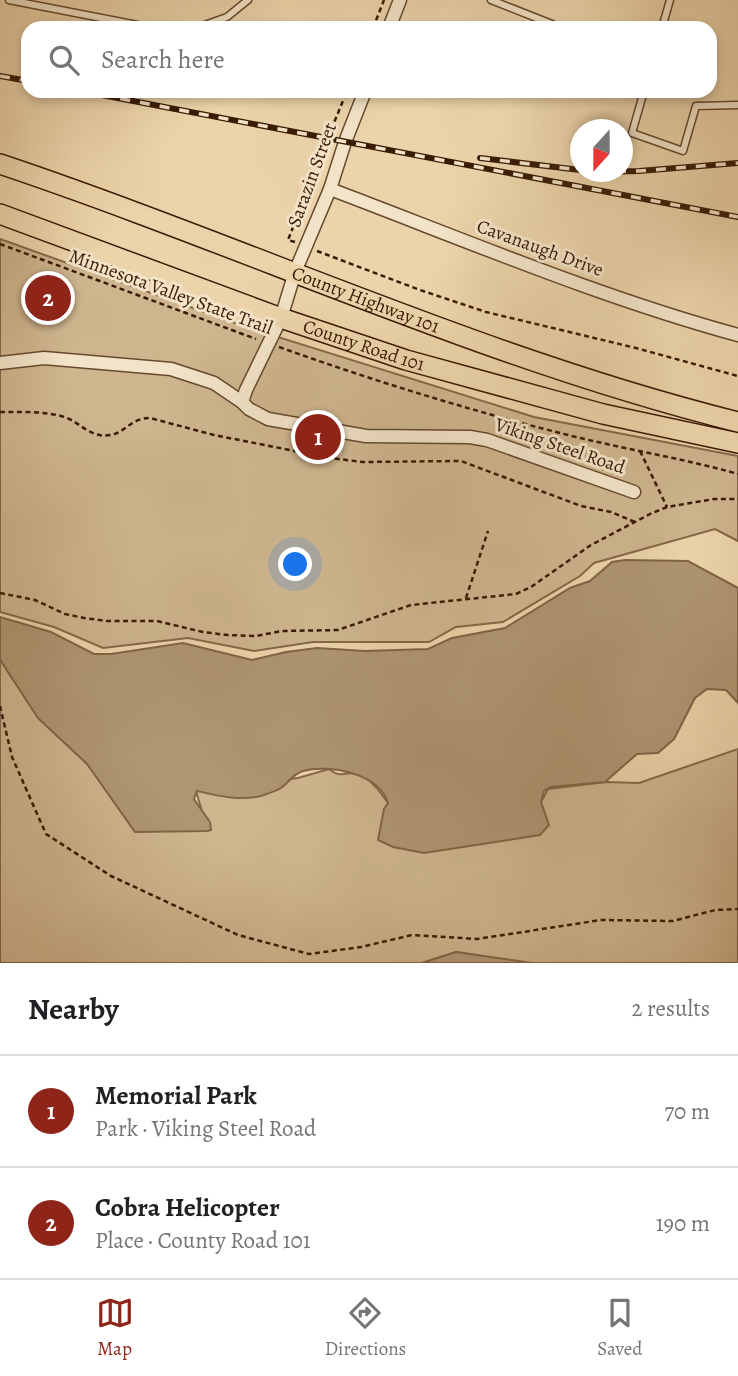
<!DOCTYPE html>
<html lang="en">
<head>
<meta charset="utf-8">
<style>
  body { margin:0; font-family:Alegreya,serif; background:#f2f2f2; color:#202124 }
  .compass { position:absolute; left:570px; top:119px; width:63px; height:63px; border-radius:50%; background:#fff; box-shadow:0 4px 10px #0003; rotate:201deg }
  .you { position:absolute; left:296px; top:565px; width:24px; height:24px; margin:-18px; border:5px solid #fff; border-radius:50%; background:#1a73e8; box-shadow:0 0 0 10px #1a73e833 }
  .badge { display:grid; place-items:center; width:46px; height:46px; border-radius:50%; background:#8f2418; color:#fff; font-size:23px; font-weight:700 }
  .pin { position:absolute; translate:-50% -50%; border:4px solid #fff; box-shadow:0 2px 7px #0006 }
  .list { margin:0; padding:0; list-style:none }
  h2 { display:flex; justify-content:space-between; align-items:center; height:91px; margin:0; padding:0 28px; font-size:30px }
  h2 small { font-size:23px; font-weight:400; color:#757577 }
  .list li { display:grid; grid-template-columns:46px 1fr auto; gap:21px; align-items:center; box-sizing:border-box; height:112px; padding:0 28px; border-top:2px solid #e0e0e0 }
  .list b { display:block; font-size:26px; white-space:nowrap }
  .list p { margin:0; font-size:23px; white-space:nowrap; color:#757577 }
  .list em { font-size:23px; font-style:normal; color:#757577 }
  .icon { flex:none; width:38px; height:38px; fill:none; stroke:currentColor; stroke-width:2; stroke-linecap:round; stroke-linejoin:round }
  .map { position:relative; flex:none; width:738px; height:963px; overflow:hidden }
  .search { position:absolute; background:#fff; box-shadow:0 4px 10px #0003; left:21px; right:21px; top:21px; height:77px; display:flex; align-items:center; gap:18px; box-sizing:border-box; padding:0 24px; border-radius:21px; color:#757577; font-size:26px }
  .sheet { height:315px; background:#fff }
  nav { display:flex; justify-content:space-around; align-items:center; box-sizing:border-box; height:98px; border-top:2px solid #e0e0e0; background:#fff; font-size:19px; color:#757577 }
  nav a { display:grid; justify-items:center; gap:4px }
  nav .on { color:#8f2418 }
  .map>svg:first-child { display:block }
  .green { fill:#ceb58e; stroke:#846849; stroke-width:2 }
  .water { fill:#af9572; stroke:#806446; stroke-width:2 }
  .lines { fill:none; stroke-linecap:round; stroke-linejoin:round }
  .lane-casing { stroke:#66492e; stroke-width:9 }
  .street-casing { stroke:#66492e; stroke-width:15 }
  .primary-casing { stroke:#391b04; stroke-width:22 }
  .path { stroke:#391b04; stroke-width:2.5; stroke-dasharray:5 3.5; stroke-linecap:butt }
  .lane { stroke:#f3e3c8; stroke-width:6 }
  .street { stroke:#f3e3c8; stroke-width:12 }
  .primary { stroke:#ecd4aa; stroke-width:19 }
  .rail-casing { stroke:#391b04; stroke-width:6 }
  .rail { stroke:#f3e3c8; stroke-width:3.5; stroke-dasharray:10; stroke-linecap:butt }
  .labels { text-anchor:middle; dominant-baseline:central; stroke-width:6; stroke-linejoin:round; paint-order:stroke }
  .street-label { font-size:19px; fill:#391b04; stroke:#f3e3c8 }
</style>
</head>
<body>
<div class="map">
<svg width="738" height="963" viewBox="0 0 738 963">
  <rect width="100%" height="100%" fill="#ecd4aa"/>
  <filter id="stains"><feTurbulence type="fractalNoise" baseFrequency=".00286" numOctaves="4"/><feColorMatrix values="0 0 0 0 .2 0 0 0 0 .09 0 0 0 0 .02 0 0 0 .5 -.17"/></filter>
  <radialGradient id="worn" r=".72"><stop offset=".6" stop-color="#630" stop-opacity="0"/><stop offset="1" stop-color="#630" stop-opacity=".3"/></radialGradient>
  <g class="green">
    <polygon points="0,239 249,328 534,417 738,456 738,541 715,529 594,563 580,576 503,622 456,627 429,642 313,642 254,651 188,638 103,648 54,627 0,612"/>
    <path d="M0,656L75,751L204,818L196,791L298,778L329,769C342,779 344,771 357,774C370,777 381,793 388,803L545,815L541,802L548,789L606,782L639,783L738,749V963H522L456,952L422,963H0Z"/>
  </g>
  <g class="water">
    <path d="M625,560L688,561L738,588V703L726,690L707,689L695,698L674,739L658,753L637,754L605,782L551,787L544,791L541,802L549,825L540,835L424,853L393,847L378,840L384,809L388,803C379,773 329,764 303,771C293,774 289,782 281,788C276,791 267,794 261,796C238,801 219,796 197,791L194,799L210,822L211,830L207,831L135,832L87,764L38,718L6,669L0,659V617L51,632L94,654H111L183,643L252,660L286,652L317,648L365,651L428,649L452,638L505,628L570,588L590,581L612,562Z"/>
    <polygon points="456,952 532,963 422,963"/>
  </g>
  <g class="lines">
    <defs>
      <g id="lane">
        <polyline points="9,0 153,28"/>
        <polyline points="491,0 557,26"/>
        <polyline points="196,28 227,17 248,0"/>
        <polyline points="662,28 670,0"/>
        <polyline points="644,91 632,133 683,151 696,106 738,105"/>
      </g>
      <g id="street">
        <polyline points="389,28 400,0"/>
        <polyline points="365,91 345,142 330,189 295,272 281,318 246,390 242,402 249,409 268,419 366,436 470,437 487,440 634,492"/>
        <path d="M330,189C465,240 599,297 738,335"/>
        <polyline points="0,363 44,358 171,369 214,383 242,402"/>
      </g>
      <g id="primary">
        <path id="s1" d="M0,164C247,247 485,359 738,422"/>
        <path id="s2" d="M0,214L281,318L406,360L603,414L738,443"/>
      </g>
    </defs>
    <use href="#lane" class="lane-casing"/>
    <use href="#street" class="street-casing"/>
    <use href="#primary" class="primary-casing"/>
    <g class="path">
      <polyline points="373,28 384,0"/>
      <polyline points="295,242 288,240 320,158 332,139 331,130 347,91"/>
      <polyline points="0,244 256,339"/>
      <polyline points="317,251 420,290 486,312 636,348 738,376"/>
      <path d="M279,347C377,382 475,412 576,437C630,450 685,459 738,474"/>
      <path d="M0,412C20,412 41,411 61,416C79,420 89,439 111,435C126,432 131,418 150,418L214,435L330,458L363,462L461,461L581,506L611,512L635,522"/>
      <polyline points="640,451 667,507"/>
      <polyline points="0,593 35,600 65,614 84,618 107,621 157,621 203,632 227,635 256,636 282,631 338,630 411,605 516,594 531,587 591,545 650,514 667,507 714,499 738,499"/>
      <polyline points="466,598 488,531"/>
      <polyline points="0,706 12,757 46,834 111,876 238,935 309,954 361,947 412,935 477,939 601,920 673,921 715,910 738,909"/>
    </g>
    <use href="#lane" class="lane"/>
    <use href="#street" class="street"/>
    <use href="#primary" class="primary"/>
    <defs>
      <g id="rail">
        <polyline points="0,76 28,81"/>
        <polyline points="81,91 738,217"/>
        <polyline points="480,158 580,170"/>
        <polyline points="596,172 639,171 738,163"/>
      </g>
    </defs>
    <use href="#rail" class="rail-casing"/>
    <use href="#rail" class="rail"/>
  </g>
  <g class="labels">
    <g class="street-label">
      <text transform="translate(312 175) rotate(-70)">Sarazin Street</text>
      <text transform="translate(540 248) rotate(20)">Cavanaugh Drive</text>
      <text transform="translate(171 292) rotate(20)">Minnesota Valley State Trail</text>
      <text stroke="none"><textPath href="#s1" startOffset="390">County Highway 101</textPath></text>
      <text stroke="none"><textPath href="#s2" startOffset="387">County Road 101</textPath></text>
      <text transform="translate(560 446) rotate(19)">Viking Steel Road</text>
    </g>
  </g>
  <rect width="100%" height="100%" filter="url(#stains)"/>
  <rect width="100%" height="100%" fill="url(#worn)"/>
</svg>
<svg class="compass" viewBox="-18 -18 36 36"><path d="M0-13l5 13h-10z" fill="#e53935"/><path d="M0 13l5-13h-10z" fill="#757577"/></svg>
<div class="you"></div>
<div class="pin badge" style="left:318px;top:437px">1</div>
<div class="pin badge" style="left:48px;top:298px">2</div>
<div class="search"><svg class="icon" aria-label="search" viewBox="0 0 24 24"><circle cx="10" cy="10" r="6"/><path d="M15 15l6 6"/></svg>Search here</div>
</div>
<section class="sheet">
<h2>Nearby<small>2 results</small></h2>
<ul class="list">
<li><span class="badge">1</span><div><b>Memorial Park</b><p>Park · Viking Steel Road</p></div><em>70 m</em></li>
<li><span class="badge">2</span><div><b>Cobra Helicopter</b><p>Place · County Road 101</p></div><em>190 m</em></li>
</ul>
</section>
<nav>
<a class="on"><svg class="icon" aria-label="map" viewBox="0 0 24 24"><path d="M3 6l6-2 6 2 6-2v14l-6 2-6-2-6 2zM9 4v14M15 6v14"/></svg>Map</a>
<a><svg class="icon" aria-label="directions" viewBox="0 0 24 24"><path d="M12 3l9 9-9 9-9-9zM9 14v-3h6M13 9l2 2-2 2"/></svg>Directions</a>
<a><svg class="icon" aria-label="saved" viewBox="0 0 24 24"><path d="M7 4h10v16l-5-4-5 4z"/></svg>Saved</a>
</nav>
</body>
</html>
